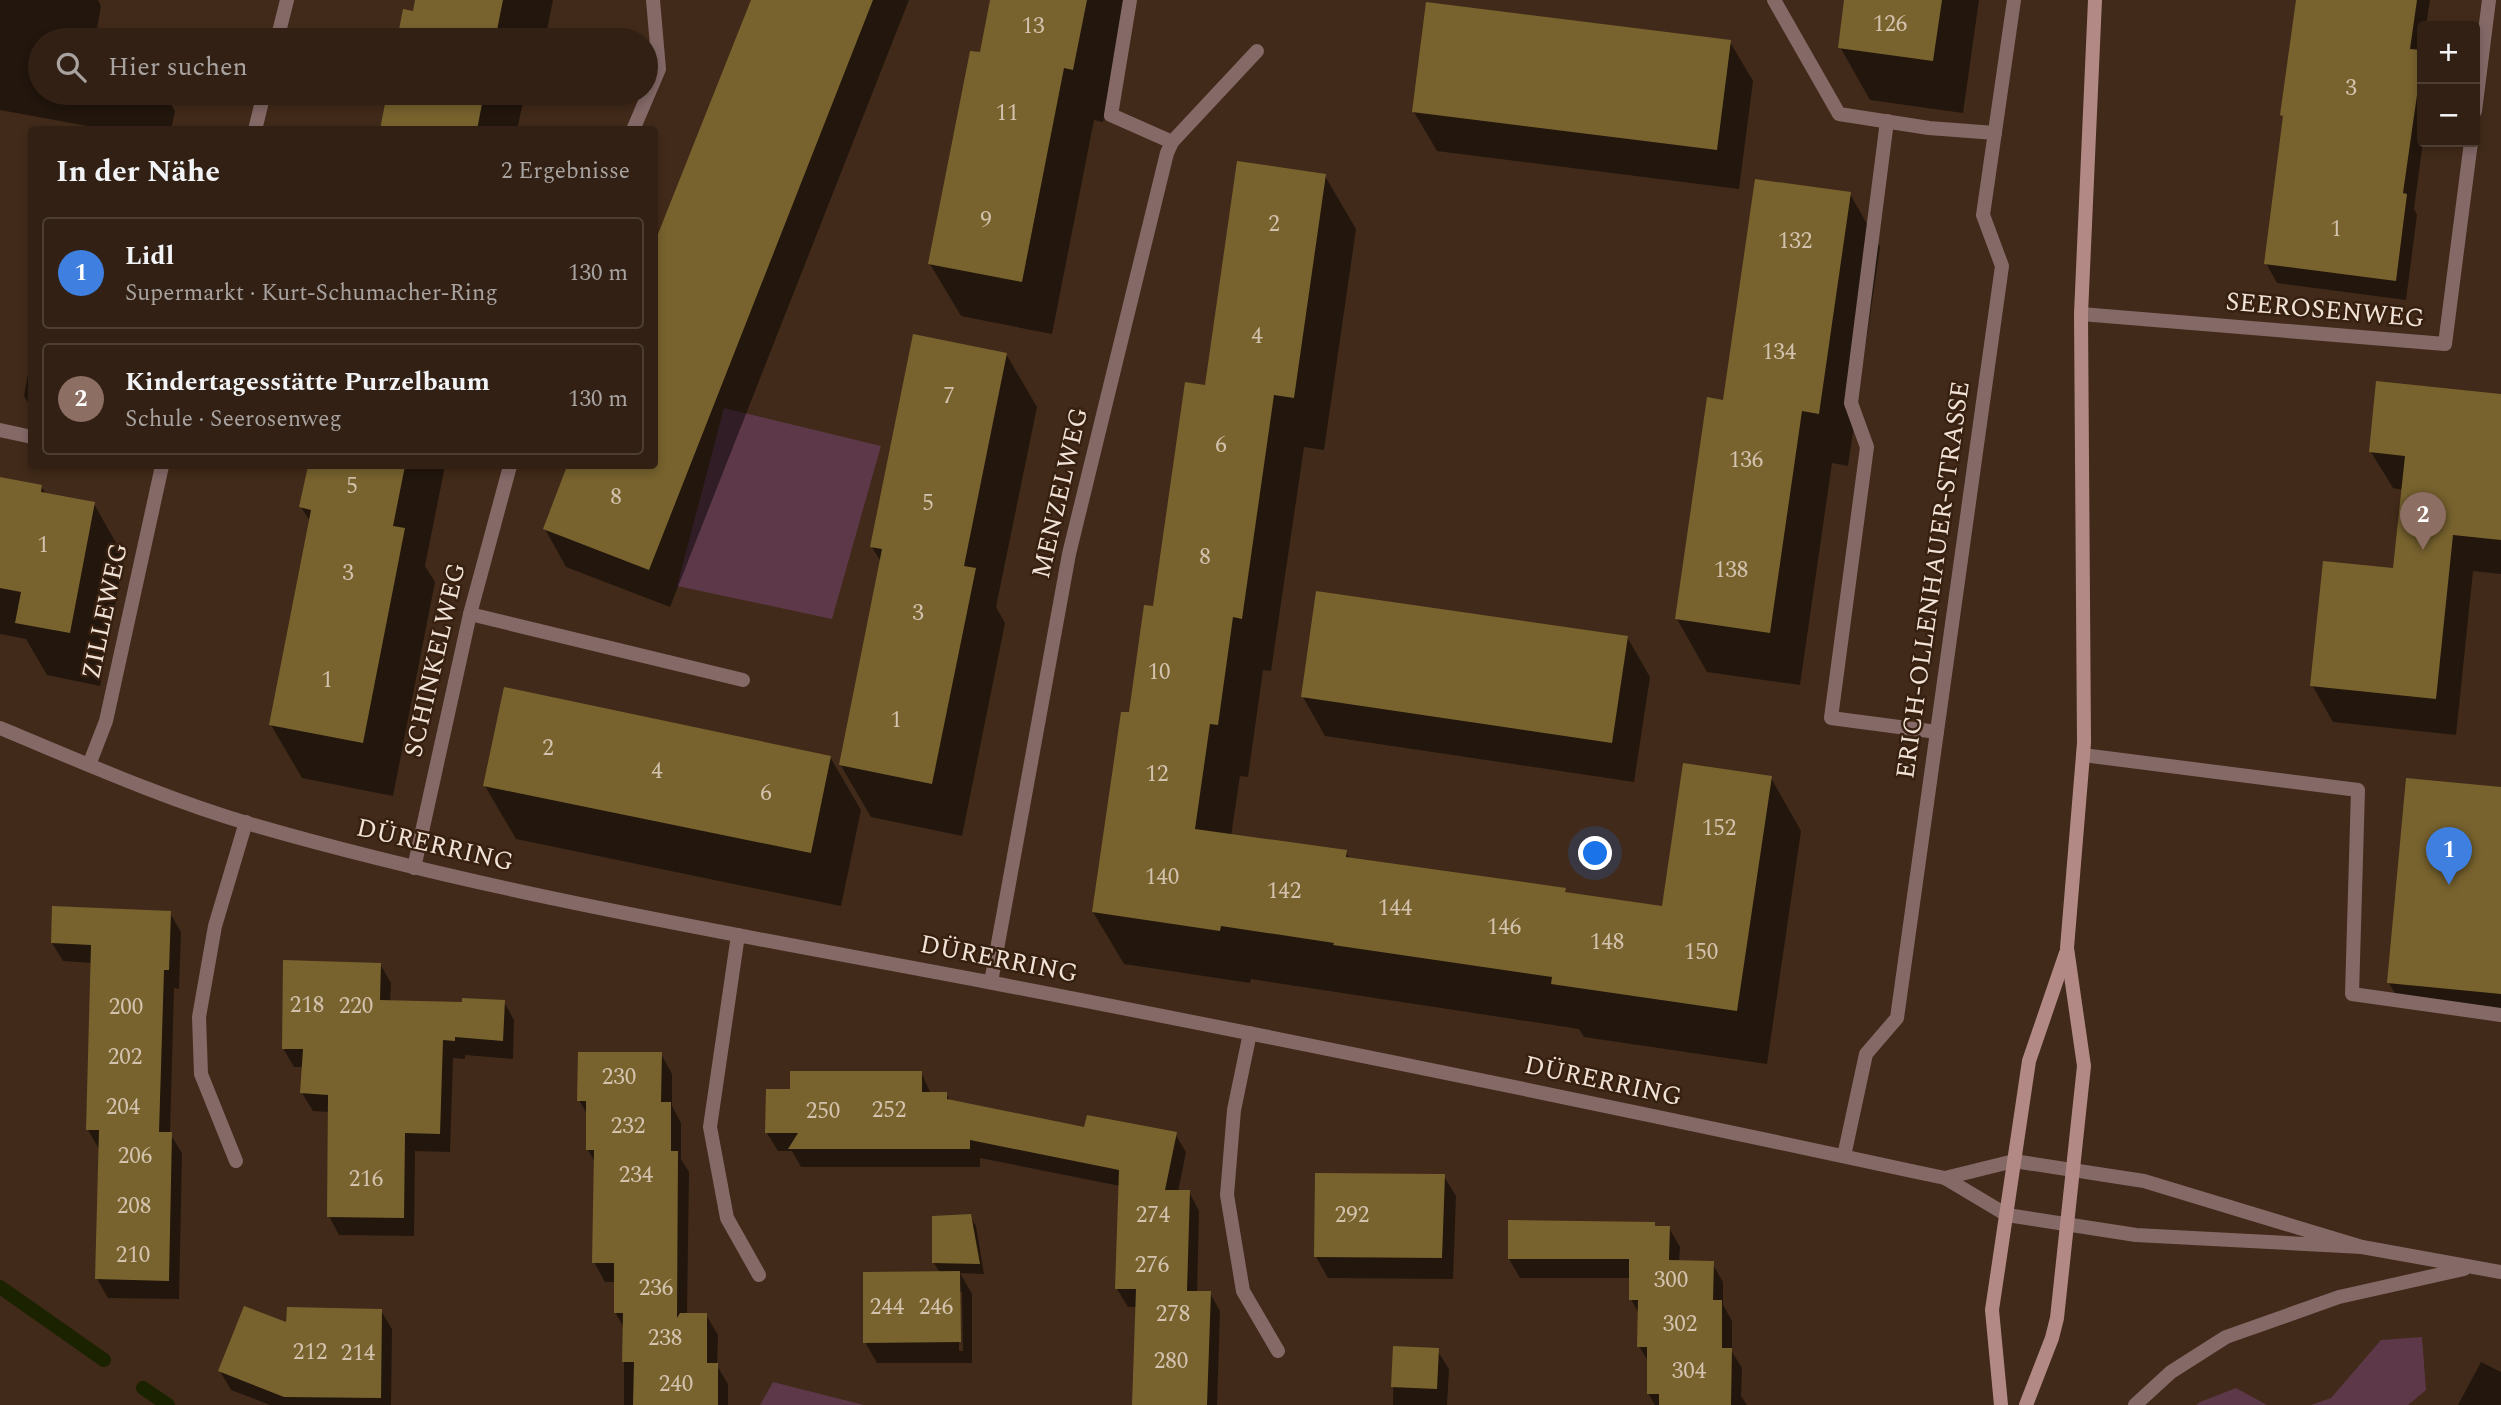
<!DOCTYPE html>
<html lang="de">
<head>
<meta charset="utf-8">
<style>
  body { margin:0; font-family:Spectral,serif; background:#3d2d21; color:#f1f3f6 }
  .controls { position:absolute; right:21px; top:21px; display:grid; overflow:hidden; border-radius:7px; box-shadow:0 4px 10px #0003 }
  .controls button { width:63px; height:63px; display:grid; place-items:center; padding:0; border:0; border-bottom:2px solid #4c3e33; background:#312013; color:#f1f3f6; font:35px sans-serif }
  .you { position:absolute; left:1596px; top:854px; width:24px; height:24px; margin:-18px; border:5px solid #fff; border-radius:50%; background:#1a73e8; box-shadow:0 0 0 10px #1a73e833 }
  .badge { display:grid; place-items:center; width:46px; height:46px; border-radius:50%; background:#1a73e8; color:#fff; font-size:23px; font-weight:700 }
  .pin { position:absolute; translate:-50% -58px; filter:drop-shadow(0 2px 4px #0008) }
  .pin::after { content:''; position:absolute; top:37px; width:24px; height:21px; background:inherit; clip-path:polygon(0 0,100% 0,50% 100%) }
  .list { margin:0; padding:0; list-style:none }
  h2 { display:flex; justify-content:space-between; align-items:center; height:91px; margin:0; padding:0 28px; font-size:30px }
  h2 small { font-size:23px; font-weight:400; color:#a8a3a0 }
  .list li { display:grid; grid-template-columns:46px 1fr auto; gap:21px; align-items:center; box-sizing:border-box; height:112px; margin:0 14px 14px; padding:0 14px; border:2px solid #4c3e33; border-radius:7px }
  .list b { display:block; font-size:26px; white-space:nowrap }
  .list p { margin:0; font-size:23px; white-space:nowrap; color:#a8a3a0 }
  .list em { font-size:23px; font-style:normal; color:#a8a3a0 }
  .icon { flex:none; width:38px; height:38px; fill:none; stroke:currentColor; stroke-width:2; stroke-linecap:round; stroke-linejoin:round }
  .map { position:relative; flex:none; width:2501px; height:1405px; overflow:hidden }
  .search { position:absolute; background:#312013; box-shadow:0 4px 10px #0003; left:28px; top:28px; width:630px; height:77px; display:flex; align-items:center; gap:18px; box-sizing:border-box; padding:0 24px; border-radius:38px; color:#a8a3a0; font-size:26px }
  .panel { position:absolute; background:#312013; box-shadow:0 4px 10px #0003; left:28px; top:126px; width:630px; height:343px; border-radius:7px }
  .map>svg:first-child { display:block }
  .green { fill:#5d3848 }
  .shadow { fill:#0007; fill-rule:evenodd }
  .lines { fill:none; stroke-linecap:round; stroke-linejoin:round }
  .stream { stroke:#1a2200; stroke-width:14 }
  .building { fill:#78632e }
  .lane { stroke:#846967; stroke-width:14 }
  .street { stroke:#846967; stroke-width:14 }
  .secondary { stroke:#b38985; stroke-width:14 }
  .labels { text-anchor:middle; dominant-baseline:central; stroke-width:5; stroke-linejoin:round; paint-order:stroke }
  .number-label { font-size:23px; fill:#d3c2ad }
  .street-label { font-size:26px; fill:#f1e2d7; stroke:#37200f }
</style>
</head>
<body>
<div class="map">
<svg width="2501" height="1405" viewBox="0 0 2501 1405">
  <rect width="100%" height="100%" fill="#412a19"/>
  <g class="green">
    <polygon points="724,408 881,446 832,619 677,586"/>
    <polygon points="2422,1337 2426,1390 2408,1405 2311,1405 2331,1398 2381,1340"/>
    <polygon points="773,1382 864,1405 760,1405"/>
    <polygon points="2236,1388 2267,1405 2196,1405 2200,1402"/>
  </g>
  <g class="shadow">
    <polygon points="0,0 98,0 101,6 95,40 40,40 40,93 165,94 175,111 171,130 109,130 0,110"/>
    <polygon points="417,0 553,0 545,40 399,40 405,11 414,13"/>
    <polygon points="753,0 909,0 670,607 566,567 545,529 570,466 654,466"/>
    <polygon points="991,0 1127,0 1103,122 1094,120 1052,334 961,316 930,264 981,54"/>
    <polygon points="1846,0 1979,0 1963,113 1870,100 1840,47"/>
    <polygon points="2306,0 2430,0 2426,26 2422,26 2423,142 2414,209 2417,215 2406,300 2277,283 2266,263 2285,119 2282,115"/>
    <polygon points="1730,42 1753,81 1739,189 1437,151 1414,112"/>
    <polygon points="389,93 525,93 517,130 382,130"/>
    <polygon points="1325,176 1356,229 1324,450 1304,447 1271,671 1263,670 1248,777 1240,776 1231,836 1346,852 1350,859 1564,890 1567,894 1664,908 1771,778 1801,831 1767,1064 1584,1037 1579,1029 1251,979 1250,983 1124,964 1093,912 1130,714 1207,387"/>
    <polygon points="1850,194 1880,247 1848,466 1832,463 1800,685 1707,672 1677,619 1724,402"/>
    <polygon points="32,351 32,409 24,396"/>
    <polygon points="1006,354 1037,407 996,607 1005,623 962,836 871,817 840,764 881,562 872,547"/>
    <polygon points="2501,396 2501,574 2473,571 2456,735 2333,722 2312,685 2395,570 2403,490 2393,488 2371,452"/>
    <polygon points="309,466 445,466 425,566 435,582 393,796 302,778 271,725 311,523 301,507"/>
    <polygon points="0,478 41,486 46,494 94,504 124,557 100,686 47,675 26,639 0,634"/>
    <polygon points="1627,637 1650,677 1634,782 1325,736 1303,697"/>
    <polygon points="830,757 861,810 841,906 516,839 485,786"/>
    <polygon points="2501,788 2501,1013 2401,1004 2389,983"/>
    <polygon points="170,913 181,932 179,989 174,988 170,1134 182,1153 179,1299 108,1298 97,1279 99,1149 88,1130 93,963 63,961 52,943"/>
    <polygon points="380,964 391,983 390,1002 464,1004 504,1002 514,1020 513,1059 465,1055 465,1059 453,1058 450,1152 415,1151 414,1236 339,1235 329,1216 329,1112 313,1111 302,1093 304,1067 294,1067 283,1048"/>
    <polygon points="661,1054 672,1074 672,1106 681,1123 681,1159 689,1172 687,1315 706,1315 718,1335 717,1366 728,1384 728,1405 624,1405 624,1328 615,1312 616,1282 605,1282 594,1262 596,1164 588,1150 588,1116 579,1100"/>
    <polygon points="921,1072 931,1094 946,1094 951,1102 1085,1129 1175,1134 1186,1152 1178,1192 1189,1192 1199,1211 1197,1293 1210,1293 1220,1311 1217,1405 1134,1405 1137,1307 1128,1307 1117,1289 1120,1186 980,1158 980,1167 801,1167 792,1151 778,1151 767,1133 767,1091 792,1091"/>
    <polygon points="1443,1175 1456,1196 1453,1279 1328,1278 1316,1257"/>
    <path d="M970,1216L976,1226L984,1274L960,1273L972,1294V1363H877L865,1342L940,1273L934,1263ZM959,1292H962L963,1351H959Z"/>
    <polygon points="1509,1222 1654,1224 1656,1228 1669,1228 1680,1247 1679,1262 1712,1263 1723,1282 1723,1305 1732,1321 1732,1352 1742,1368 1741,1396 1747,1405 1655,1405 1648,1393 1649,1363 1639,1346 1639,1314 1631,1299 1631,1278 1520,1278 1509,1259"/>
    <polygon points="381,1311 392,1329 391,1405 270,1405 231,1390 220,1371 288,1325"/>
    <polygon points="1394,1348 1437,1350 1449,1369 1447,1405 1393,1405"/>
    <polygon points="2481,1362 2501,1372 2501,1405 2458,1405"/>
  </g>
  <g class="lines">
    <g class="stream">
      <polyline points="0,1287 104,1360"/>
      <polyline points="143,1388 168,1405"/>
    </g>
  </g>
  <g class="building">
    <polygon points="415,0 503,0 495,40 397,40 403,9 413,11"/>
    <polygon points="751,0 873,0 649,570 543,529 567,466 654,466 654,244"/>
    <polygon points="990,0 1087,0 1073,70 1064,68 1022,282 928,264 970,51 980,52"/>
    <polygon points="1844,0 1942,0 1933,61 1838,48"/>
    <polygon points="2296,0 2417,0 2410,49 2422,50 2422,60 2403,193 2407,194 2396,281 2264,264 2283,116 2280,115"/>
    <polygon points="1426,2 1731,40 1717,150 1412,112"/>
    <polygon points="387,93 484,93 477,130 380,130"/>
    <polygon points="1237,161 1326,174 1294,398 1274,395 1242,619 1233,617 1218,725 1210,724 1195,829 1347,850 1346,857 1566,888 1565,892 1662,906 1683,763 1772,776 1737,1011 1551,984 1552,977 1333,945 1334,943 1221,926 1220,931 1092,912 1121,712 1129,712 1144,605 1153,606 1185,382 1205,385"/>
    <polygon points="1755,179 1851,192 1819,414 1802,411 1770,633 1675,619 1707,397 1723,400"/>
    <polygon points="913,334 1007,353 964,566 976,568 932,784 839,765 882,549 870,547"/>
    <polygon points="2376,381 2501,394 2501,540 2453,535 2436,699 2310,686 2323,561 2393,568 2405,456 2369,452"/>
    <polygon points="308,466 405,466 393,526 405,528 363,743 269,725 311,510 299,507"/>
    <polygon points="0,477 42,485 41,492 95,502 70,633 15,623 21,592 0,588"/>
    <polygon points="1316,591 1628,636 1612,743 1301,697"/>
    <polygon points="504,687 831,756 811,853 483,786"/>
    <polygon points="2406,778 2501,787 2501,994 2387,983"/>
    <polygon points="52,906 171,911 169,970 164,970 159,1132 172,1132 169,1281 95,1279 99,1130 86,1130 91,945 51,943"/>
    <polygon points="283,960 381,963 380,1000 462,1002 462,998 505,1000 503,1041 455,1037 455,1041 443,1040 440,1134 405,1133 404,1218 327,1217 328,1095 300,1093 303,1049 282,1049"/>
    <polygon points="578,1052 662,1052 661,1102 671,1102 671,1151 678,1151 677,1318 680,1313 707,1313 707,1363 718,1363 718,1405 633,1405 634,1362 622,1362 623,1313 614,1313 614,1263 592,1263 594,1150 586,1150 586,1101 577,1101"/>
    <polygon points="790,1071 922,1071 922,1092 947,1092 947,1099 1084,1127 1087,1115 1177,1132 1165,1190 1190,1190 1187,1291 1211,1291 1207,1405 1132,1405 1136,1289 1115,1289 1119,1170 970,1140 970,1149 788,1149 798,1133 765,1133 766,1089 790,1089"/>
    <polygon points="1315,1173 1445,1174 1442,1258 1314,1257"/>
    <polygon points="971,1214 980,1264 932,1263 932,1216"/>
    <polygon points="1508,1220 1655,1222 1655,1226 1670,1226 1669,1260 1714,1261 1713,1300 1722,1300 1722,1348 1732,1348 1731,1405 1659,1405 1659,1394 1647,1394 1647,1347 1637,1347 1638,1300 1629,1300 1629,1259 1508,1259"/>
    <polygon points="960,1271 961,1342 863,1343 863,1272"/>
    <polygon points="244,1306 286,1322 287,1307 382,1309 381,1398 284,1397 218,1371"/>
    <polygon points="1393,1346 1439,1348 1437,1389 1391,1387"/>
  </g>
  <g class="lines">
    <g class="lane">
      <polyline points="1130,0 1111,115 1172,142"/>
      <polyline points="1774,0 1839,114 1929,128 1995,133"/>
      <polyline points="277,40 287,0"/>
      <polyline points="1887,121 1851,403 1867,447 1831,718 1937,732"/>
      <polyline points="255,130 264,93"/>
      <polyline points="0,430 32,437"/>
      <polyline points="470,614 743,680"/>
      <polyline points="2083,755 2358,790 2352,994 2501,1015"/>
      <polyline points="89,765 106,721 162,466"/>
      <polyline points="1844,1156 1866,1054 1897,1018 2002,266 1983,215 2014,0"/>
    </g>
    <g class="street">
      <polyline points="2475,111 2489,0"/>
      <polyline points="633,130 659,69 653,0"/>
      <polyline points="2081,314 2445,344 2471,142"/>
      <path d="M0,728C82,762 165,799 250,824C492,894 741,935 988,982C1300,1042 1611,1106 1921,1173L1945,1178L2007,1215L2136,1235L2362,1247"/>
      <polyline points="414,868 470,614 510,466"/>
      <polyline points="738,935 710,1127 727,1218 759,1275"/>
      <polyline points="991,982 1069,554 1167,153 1172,142 1257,51"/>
      <polyline points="1250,1033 1234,1110 1227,1195 1243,1291 1278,1351"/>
      <polyline points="236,1161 201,1074 199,1017 215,926 246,822"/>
      <polyline points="1945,1178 2014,1161 2144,1181 2362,1247 2501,1272"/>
      <polyline points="2135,1405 2171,1372 2226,1337 2339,1297 2464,1269"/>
    </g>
    <g class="secondary">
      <polyline points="2001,1405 1992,1310 2029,1061 2066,953"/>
      <polyline points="2026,1405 2052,1338 2057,1318 2084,1066 2067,948 2084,743 2081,314 2095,0"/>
    </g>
  </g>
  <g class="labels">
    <g class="number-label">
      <text x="1890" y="24">126</text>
      <text x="1033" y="26">13</text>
      <text x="2351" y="88">3</text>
      <text x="1007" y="113">11</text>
      <text x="986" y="220">9</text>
      <text x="1274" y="224">2</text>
      <text x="2336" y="229">1</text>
      <text x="1795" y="241">132</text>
      <text x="1257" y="336">4</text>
      <text x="1779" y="352">134</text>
      <text x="949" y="396">7</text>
      <text x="1221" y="445">6</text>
      <text x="1746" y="460">136</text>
      <text x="352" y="486">5</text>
      <text x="616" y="497">8</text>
      <text x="928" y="503">5</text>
      <text x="43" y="545">1</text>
      <text x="1205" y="557">8</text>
      <text x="1731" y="570">138</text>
      <text x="348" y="573">3</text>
      <text x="918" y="613">3</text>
      <text x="1159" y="672">10</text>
      <text x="327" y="680">1</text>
      <text x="896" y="720">1</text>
      <text x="548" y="748">2</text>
      <text x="657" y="771">4</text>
      <text x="1157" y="774">12</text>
      <text x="766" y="793">6</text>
      <text x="1719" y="828">152</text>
      <text x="1162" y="877">140</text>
      <text x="1284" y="891">142</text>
      <text x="1395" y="908">144</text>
      <text x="1504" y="927">146</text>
      <text x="1607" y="942">148</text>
      <text x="1701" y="952">150</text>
      <text x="307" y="1005">218</text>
      <text x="356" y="1006">220</text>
      <text x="126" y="1007">200</text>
      <text x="125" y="1057">202</text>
      <text x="619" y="1077">230</text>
      <text x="123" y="1107">204</text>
      <text x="889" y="1110">252</text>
      <text x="823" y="1111">250</text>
      <text x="628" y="1126">232</text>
      <text x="135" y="1156">206</text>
      <text x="636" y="1175">234</text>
      <text x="366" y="1179">216</text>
      <text x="134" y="1206">208</text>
      <text x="1153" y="1215">274</text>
      <text x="1352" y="1215">292</text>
      <text x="133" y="1255">210</text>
      <text x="1152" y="1265">276</text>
      <text x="1671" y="1280">300</text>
      <text x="656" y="1288">236</text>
      <text x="887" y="1307">244</text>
      <text x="936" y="1307">246</text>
      <text x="1173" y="1314">278</text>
      <text x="1680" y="1324">302</text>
      <text x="665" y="1338">238</text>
      <text x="310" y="1352">212</text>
      <text x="358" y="1353">214</text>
      <text x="1171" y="1361">280</text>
      <text x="1689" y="1371">304</text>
      <text x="676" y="1384">240</text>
    </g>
    <g class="street-label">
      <text transform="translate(2325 310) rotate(5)">SEEROSENWEG</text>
      <text transform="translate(1060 493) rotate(-77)">MENZELWEG</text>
      <text transform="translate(1933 580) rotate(-82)">ERICH-OLLENHAUER-STRASSE</text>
      <text transform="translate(105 611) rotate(-78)">ZILLEWEG</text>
      <text transform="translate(435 660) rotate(-77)">SCHINKELWEG</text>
      <text transform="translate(435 845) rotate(13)">DÜRERRING</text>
      <text transform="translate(999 959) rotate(11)">DÜRERRING</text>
      <text transform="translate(1603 1081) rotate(12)">DÜRERRING</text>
    </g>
  </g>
</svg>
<div class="controls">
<button>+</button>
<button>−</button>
</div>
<div class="you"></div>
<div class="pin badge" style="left:2449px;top:885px;background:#3f7fe0">1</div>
<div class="pin badge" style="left:2423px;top:550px;background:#8d6e63">2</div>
<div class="search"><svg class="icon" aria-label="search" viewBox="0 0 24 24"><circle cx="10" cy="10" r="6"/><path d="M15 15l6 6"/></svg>Hier suchen</div>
<section class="panel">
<h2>In der Nähe<small>2 Ergebnisse</small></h2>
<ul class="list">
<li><span class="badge" style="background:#3f7fe0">1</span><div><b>Lidl</b><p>Supermarkt · Kurt-Schumacher-Ring</p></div><em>130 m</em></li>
<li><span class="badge" style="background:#8d6e63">2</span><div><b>Kindertagesstätte Purzelbaum</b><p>Schule · Seerosenweg</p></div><em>130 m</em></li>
</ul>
</section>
</div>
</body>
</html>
